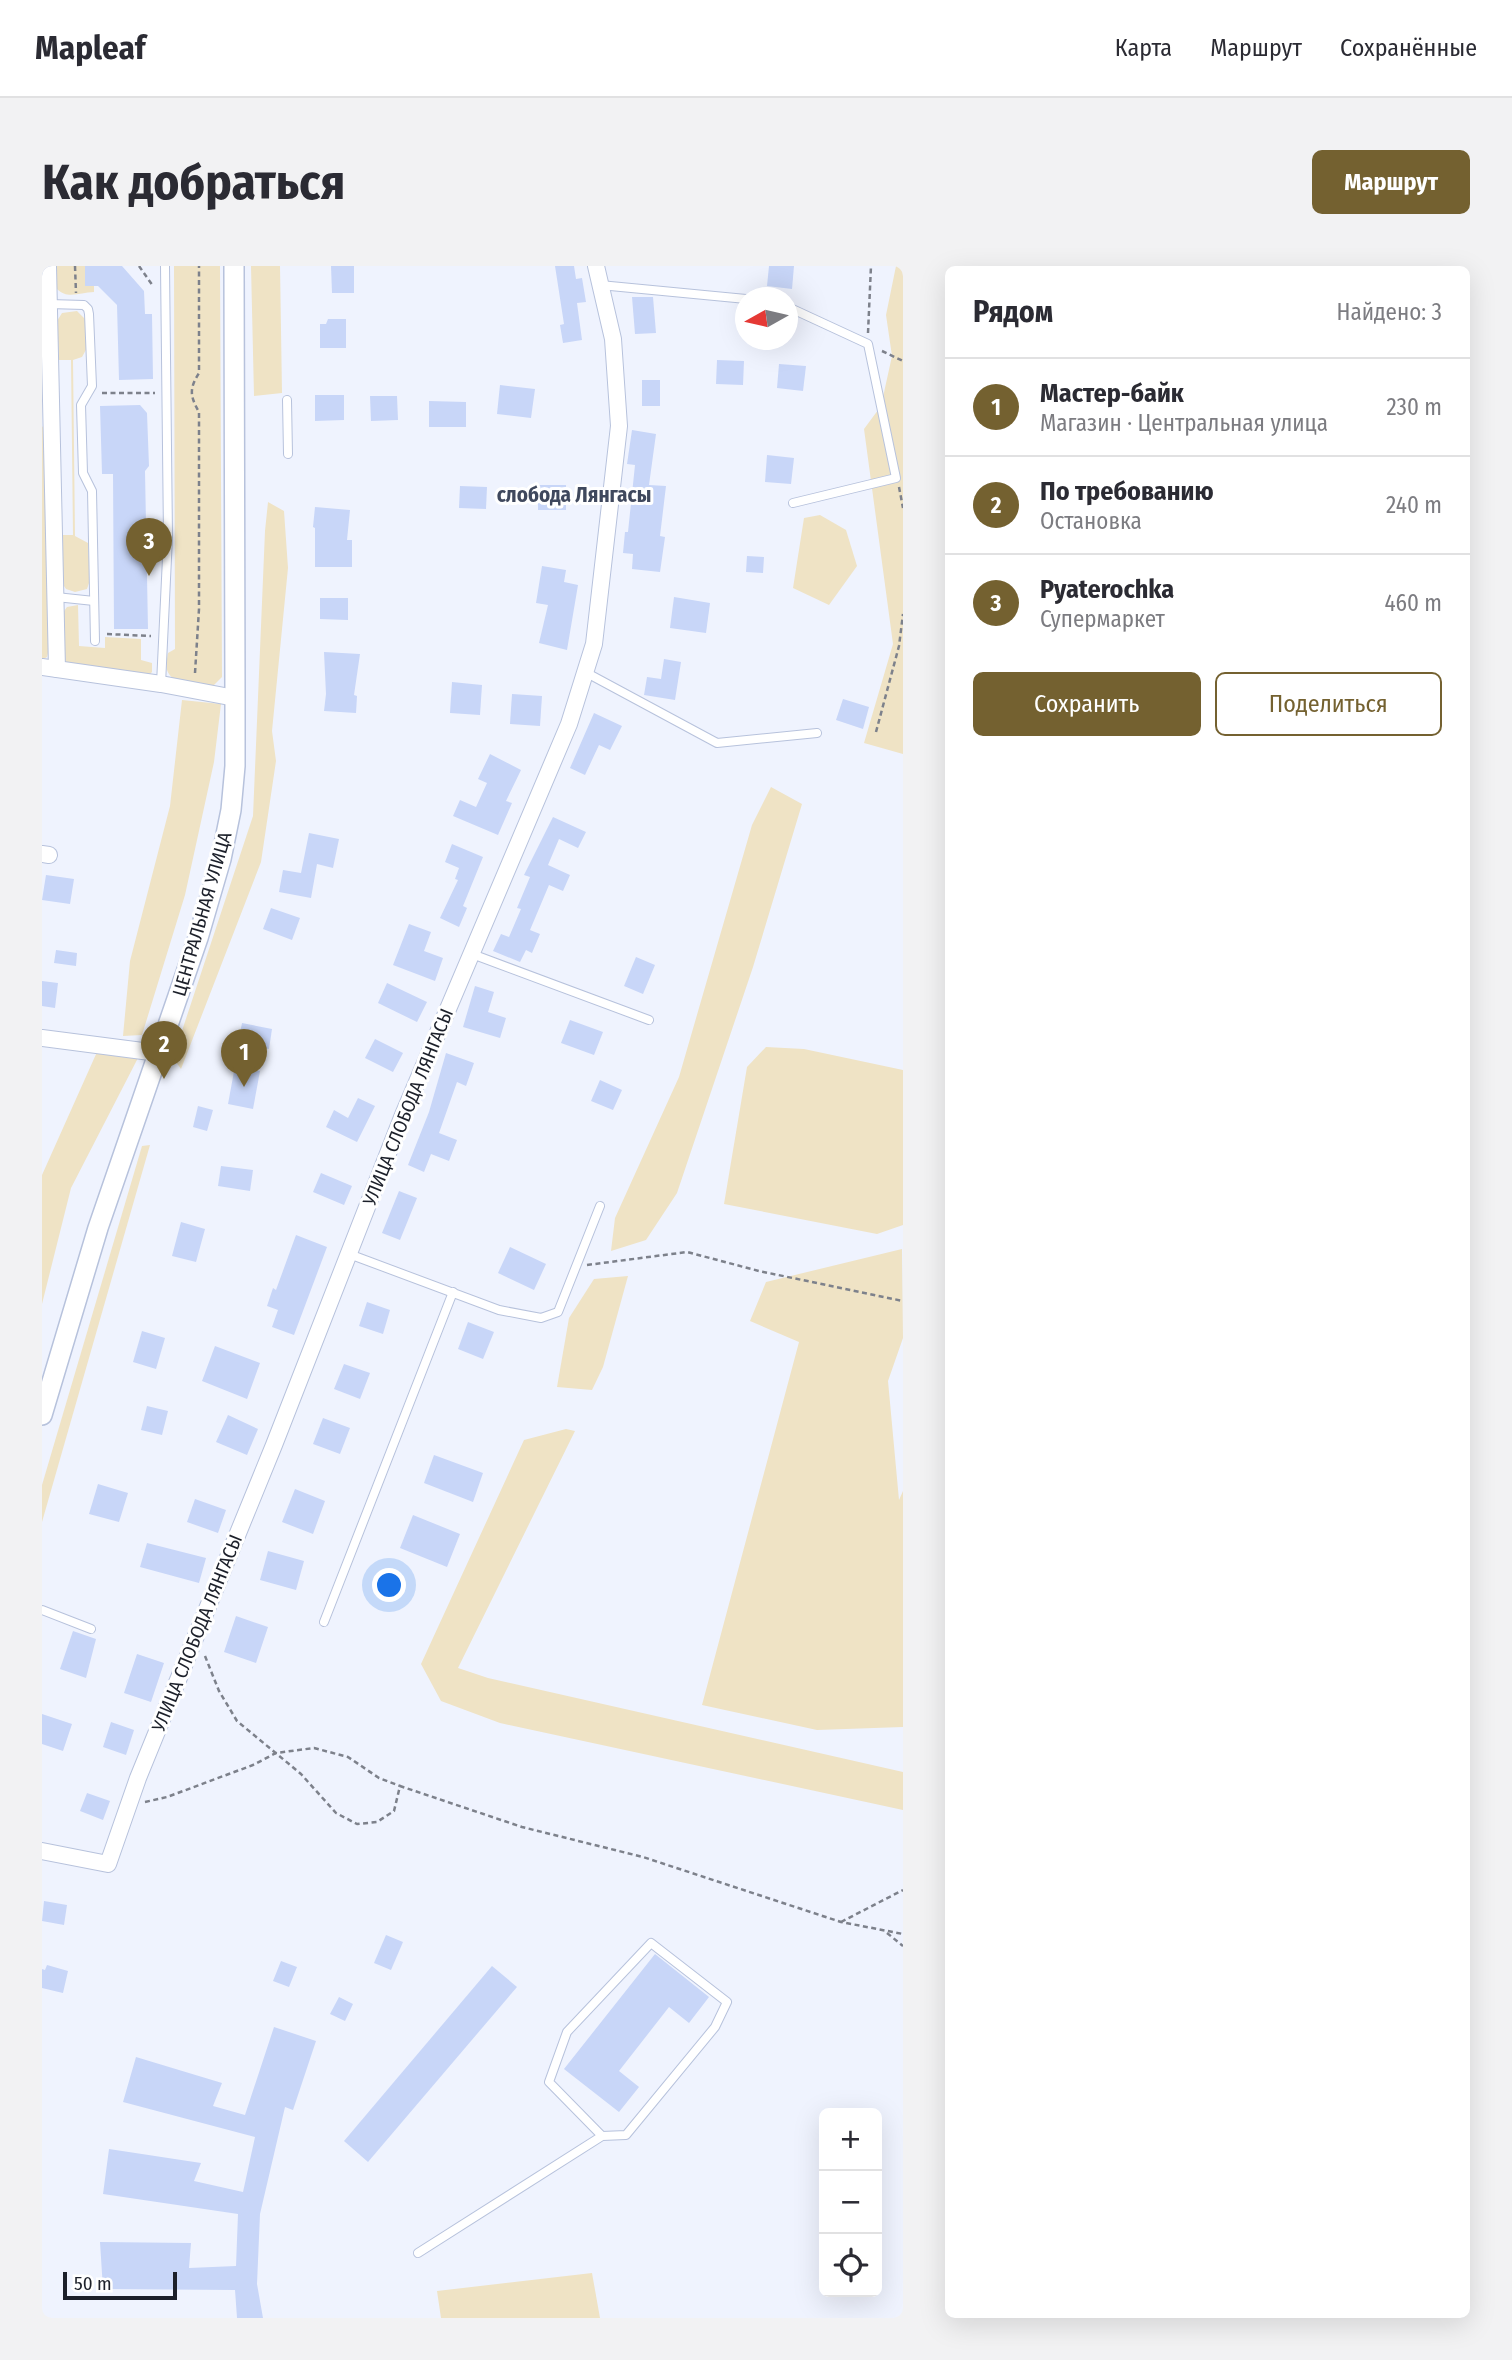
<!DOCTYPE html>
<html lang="ru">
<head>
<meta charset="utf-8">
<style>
  body { margin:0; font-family:"Fira Sans Condensed",sans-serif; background:#f2f2f3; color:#2b2b33 }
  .controls { position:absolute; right:21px; bottom:21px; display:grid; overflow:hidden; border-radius:10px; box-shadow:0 7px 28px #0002 }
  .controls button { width:63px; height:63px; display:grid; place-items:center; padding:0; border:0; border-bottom:2px solid #e1e1e2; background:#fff; color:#2b2b33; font:35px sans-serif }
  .compass { position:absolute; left:693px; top:21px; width:63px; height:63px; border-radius:50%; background:#fff; box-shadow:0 7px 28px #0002; rotate:262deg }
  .scale { position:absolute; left:21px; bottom:18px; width:114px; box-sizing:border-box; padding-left:7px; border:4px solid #1c202a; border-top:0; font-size:19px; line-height:24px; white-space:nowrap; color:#1c202a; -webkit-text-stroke:5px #fff; paint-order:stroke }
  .you { position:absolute; left:348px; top:1320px; width:24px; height:24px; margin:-18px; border:5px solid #fff; border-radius:50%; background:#1a73e8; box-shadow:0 0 0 10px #1a73e833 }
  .badge { display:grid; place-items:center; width:46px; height:46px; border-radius:50%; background:#746130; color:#fff; font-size:23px; font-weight:700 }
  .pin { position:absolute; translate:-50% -58px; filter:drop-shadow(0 2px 4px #0008) }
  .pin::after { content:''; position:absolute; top:37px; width:24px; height:21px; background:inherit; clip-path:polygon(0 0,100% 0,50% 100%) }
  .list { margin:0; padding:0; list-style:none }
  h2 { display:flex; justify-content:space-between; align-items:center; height:91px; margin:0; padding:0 28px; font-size:30px }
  h2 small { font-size:23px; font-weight:400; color:#7c7c81 }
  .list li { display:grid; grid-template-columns:46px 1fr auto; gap:21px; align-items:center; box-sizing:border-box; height:98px; padding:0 28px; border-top:2px solid #e1e1e2 }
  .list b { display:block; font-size:26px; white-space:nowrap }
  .list p { margin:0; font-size:23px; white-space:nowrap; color:#7c7c81 }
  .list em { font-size:23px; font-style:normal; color:#7c7c81 }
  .actions { display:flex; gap:14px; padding:21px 28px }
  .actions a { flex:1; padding:16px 0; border:2px solid #746130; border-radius:10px; text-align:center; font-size:24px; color:#746130 }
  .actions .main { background:#746130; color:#fff }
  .icon { flex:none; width:38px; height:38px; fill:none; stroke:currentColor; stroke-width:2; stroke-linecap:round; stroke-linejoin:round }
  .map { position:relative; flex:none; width:861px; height:2052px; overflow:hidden; border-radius:10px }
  header { display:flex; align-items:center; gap:42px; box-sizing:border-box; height:98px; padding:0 35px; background:#fff; border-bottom:2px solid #e1e1e2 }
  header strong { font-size:33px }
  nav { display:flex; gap:38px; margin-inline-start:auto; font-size:24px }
  .intro { display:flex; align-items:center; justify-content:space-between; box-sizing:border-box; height:168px; padding:0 42px }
  h1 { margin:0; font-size:49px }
  .button { padding:18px 32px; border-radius:10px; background:#746130; color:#fff; font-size:24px; font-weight:700 }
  main { display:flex; gap:42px; padding:0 42px }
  aside { flex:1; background:#fff; border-radius:10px; box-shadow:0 7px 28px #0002 }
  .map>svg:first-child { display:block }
  .green { fill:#efe3c5 }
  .building { fill:#c8d6f8 }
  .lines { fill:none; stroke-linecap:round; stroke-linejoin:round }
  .service-casing { stroke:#b7c2dc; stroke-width:10 }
  .minor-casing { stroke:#b7c2dc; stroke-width:18 }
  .tertiary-casing { stroke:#b7c2dc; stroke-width:22 }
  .path { stroke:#7d818b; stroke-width:2.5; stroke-dasharray:5 3.5; stroke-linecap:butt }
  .service { stroke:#fff; stroke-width:8 }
  .minor { stroke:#fff; stroke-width:16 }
  .tertiary { stroke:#fff; stroke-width:19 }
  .labels { text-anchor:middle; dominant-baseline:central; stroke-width:6; stroke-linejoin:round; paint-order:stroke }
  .street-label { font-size:19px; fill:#1c202a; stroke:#fff }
  .neighbourhood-label { font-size:21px; font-weight:bold; fill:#3f485d; stroke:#fff }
</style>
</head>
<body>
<header>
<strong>Mapleaf</strong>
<nav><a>Карта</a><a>Маршрут</a><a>Сохранённые</a></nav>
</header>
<div class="intro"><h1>Как добраться</h1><a class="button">Маршрут</a></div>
<main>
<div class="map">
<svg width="861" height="2052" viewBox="0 0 861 2052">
  <rect width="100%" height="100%" fill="#eff3fe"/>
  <g class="green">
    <path d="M15,0H43V19L52,20V26C38,26 26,34 15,23Z"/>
    <path d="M132,0H178L180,411L172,419C159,419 130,420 125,404C124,399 125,392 126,387L133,383Z"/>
    <polygon points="209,0 238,0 240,127 212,130"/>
    <polygon points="854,0 861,0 861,488 822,477 851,378 822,163 839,140 850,90 844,49"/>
    <polygon points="35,45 44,54 45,82 40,91 31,94 33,270 46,277 48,314 45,323 33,326 24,323 20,317 19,269 31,269 29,94 17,94 15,55 20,47"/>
    <polygon points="0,160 2,163 7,383 5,391 0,394"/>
    <polygon points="226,236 242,245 246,302 230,465 234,495 219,596 139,803 131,792 211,550 223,265"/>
    <polygon points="778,249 804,264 815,300 787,339 751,322 762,252"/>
    <polygon points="36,339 37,380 63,382 63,371 99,373 99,394 110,397 110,406 107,409 25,397 22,394 20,348 25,341"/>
    <polygon points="140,434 179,438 172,496 143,629 100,769 81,770 88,695 128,540"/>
    <polygon points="729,521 760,538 711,701 635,927 604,974 569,985 573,952 637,811 710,559"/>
    <polygon points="724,781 762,783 861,804 861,959 835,968 682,938 705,801"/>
    <polygon points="55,786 97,790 29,922 0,1038 0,909"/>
    <polygon points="108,879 0,1256 0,1219 100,880"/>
    <polygon points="860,983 861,1072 846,1115 857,1234 861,1225 861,1461 775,1464 660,1439 757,1076 708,1055 724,1016"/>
    <polygon points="586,1010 561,1101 550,1124 515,1121 527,1052 552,1013"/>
    <polygon points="524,1163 533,1165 416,1402 446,1412 861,1506 861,1544 458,1457 399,1435 379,1398 482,1174"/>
    <polygon points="550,2007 558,2052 399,2052 395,2025"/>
  </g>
  <g class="building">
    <polygon points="43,0 80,0 102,25 103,48 110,48 111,113 77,114 75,39 56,20 43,20"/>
    <polygon points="289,0 312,0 312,27 290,27"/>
    <polygon points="513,0 532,0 534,13 540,12 544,36 535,37 540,74 521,77 518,59 522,58"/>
    <polygon points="727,0 752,0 750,23 725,20"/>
    <polygon points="590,31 611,31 614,67 593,68"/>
    <polygon points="286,53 304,53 304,82 278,82 278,58 284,58"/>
    <polygon points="675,94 702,95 701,119 674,118"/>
    <polygon points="737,98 764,100 761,125 735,122"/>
    <rect x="600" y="114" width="18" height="26"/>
    <polygon points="458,119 493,123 489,152 455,148"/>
    <polygon points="273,129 302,129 302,154 273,155"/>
    <polygon points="328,130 355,130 356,154 329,155"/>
    <polygon points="387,135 424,136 424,161 387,161"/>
    <polygon points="98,139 105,147 107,200 103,205 106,363 72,363 71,208 60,208 58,140"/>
    <polygon points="590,164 614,168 607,219 624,220 618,270 623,271 618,306 590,303 591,288 581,287 583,266 586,266 593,199 585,198"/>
    <polygon points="725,189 752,192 749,218 723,216"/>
    <rect x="496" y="219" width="28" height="25"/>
    <polygon points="418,220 445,221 444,243 417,242"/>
    <polygon points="273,241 308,244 305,274 310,274 310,301 273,301 273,262 271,261"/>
    <polygon points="705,290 722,291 721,307 704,306"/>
    <polygon points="500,300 524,304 522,316 536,319 525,384 497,377 506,339 494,337"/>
    <polygon points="632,331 668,337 664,367 628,362"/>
    <polygon points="278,332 306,332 306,354 278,353"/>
    <polygon points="282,386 318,388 312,429 315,430 314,447 282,445 284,428"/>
    <polygon points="622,393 639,396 633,434 602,429 605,411 619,413"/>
    <polygon points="410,416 440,419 438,449 408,447"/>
    <polygon points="470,428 500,430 498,460 468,458"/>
    <polygon points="801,433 827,441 821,463 794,454"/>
    <polygon points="552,447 580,460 568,484 557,479 543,509 528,502"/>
    <polygon points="448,488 479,504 464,535 470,537 456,569 411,550 418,534 434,541 445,517 436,513"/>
    <polygon points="511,551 544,566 536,582 517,573 506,599 528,609 521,625 507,619 488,664 498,668 490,687 484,684 478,696 451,685 459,668 467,671 479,643 475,642 488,611 482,609"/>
    <polygon points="267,567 297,573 291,602 275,598 269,632 237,626 241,604 259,607"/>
    <polygon points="410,578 441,591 421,640 425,642 417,661 398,652 416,614 413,613 417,602 403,596"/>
    <polygon points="4,609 32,613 28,638 0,634"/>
    <polygon points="229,642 258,652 250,674 221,663"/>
    <polygon points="367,658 389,666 382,685 401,692 393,715 351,699"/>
    <polygon points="14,684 35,687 34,700 12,697"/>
    <polygon points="594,691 613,699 601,728 582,720"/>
    <polygon points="0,715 16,717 13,742 0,740"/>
    <polygon points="345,717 385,736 375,756 336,737"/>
    <polygon points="433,720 452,726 446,746 464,752 458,772 421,761"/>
    <polygon points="528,754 561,766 552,789 519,777"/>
    <polygon points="200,757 230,763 227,783 196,777"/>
    <polygon points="333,773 361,787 351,806 323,792"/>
    <polygon points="404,787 432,797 424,820 415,816 397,867 415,874 407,895 389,888 382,906 366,899 387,846"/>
    <polygon points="193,800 218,805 211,843 186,838"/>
    <polygon points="558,814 580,824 571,844 549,835"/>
    <polygon points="316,832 333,840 315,876 284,861 292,844 306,852"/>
    <polygon points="156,840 171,844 165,865 151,861"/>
    <polygon points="179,900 211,904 208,925 176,920"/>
    <polygon points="279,907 310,920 302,939 271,926"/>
    <polygon points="357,925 375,932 358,974 340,967"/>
    <polygon points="139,956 163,963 154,996 130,990"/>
    <polygon points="254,969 285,981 252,1069 230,1061 236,1044 225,1040 231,1022 234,1024"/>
    <polygon points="468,981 504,998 492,1024 456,1007"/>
    <polygon points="325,1036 348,1044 341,1068 317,1060"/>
    <polygon points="426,1056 452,1066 441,1093 416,1083"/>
    <polygon points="100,1065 123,1072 114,1103 91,1096"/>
    <polygon points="173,1080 218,1097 205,1133 160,1115"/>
    <polygon points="302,1098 328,1107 318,1133 292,1123"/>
    <polygon points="105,1140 126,1145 120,1169 99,1164"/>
    <polygon points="186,1149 216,1163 205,1189 174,1176"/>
    <polygon points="281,1152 308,1162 298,1188 271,1178"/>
    <polygon points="392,1189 441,1207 431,1236 382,1217"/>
    <polygon points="56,1218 86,1227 77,1256 47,1248"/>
    <polygon points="253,1223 283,1235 271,1268 240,1256"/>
    <polygon points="153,1233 184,1244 176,1267 145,1256"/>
    <polygon points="371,1249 418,1268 405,1301 358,1282"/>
    <polygon points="105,1277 164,1292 157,1317 98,1301"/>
    <polygon points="226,1285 262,1295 254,1324 218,1314"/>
    <polygon points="194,1350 226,1361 214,1397 182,1386"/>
    <polygon points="31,1365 54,1373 44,1412 18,1403"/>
    <polygon points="95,1388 122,1397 109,1436 82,1427"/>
    <polygon points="0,1448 30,1458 21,1485 0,1478"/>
    <polygon points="69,1456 92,1464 84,1489 61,1481"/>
    <polygon points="45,1527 68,1535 61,1554 38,1545"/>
    <polygon points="2,1635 25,1639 22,1659 0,1655"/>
    <polygon points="344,1669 361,1676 349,1704 332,1697"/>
    <polygon points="613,1688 667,1731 647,1757 627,1741 577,1805 597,1821 577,1846 522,1803"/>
    <polygon points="239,1695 255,1701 247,1721 231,1715"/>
    <polygon points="5,1699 26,1705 21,1727 0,1722 0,1703 3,1704"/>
    <polygon points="450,1700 475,1721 326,1896 302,1875"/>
    <polygon points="297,1731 311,1738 303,1755 288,1748"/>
    <polygon points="232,1761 274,1775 251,1844 243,1841 218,1948 215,2018 221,2052 195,2052 193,2024 61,2023 58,1976 149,1977 147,2002 194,2000 196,1948 61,1928 67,1883 159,1897 152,1915 201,1926 213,1871 81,1836 94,1791 180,1817 171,1840 203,1849"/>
  </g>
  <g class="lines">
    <defs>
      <g id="service">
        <polyline points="558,19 704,33"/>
        <polyline points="7,38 42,39 46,43 47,48 50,120 39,139 41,207 50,225 53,375"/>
        <polyline points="746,41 826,78 854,212 751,237"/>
        <polyline points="245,134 246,188"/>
        <polyline points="14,331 52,335"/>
        <polyline points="543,406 675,477 775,467"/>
        <polyline points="119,418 126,271 123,0"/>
        <polyline points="430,688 607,754"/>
        <polyline points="307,988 457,1044 499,1052 516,1046 558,940"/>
        <polyline points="0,1344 49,1363"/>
        <polyline points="282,1356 411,1026"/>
        <polyline points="376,1987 560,1870 507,1816 525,1766 609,1677 685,1736 673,1761 584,1869 560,1870"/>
      </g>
      <g id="minor">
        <polyline points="6,0 15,403"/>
        <polyline points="0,401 119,418 193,432"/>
        <polyline points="0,588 7,589"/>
        <polyline points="0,772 116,787"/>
        <polyline points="0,1585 66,1598 96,1512 232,1179 361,849 527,458 552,378 577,160 571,73 554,0"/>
      </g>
      <polyline id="tertiary" points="0,1149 56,962 156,672 179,593 189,544 193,500 193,432 192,0"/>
    </defs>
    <use href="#service" class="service-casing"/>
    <use href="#minor" class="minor-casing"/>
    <use href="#tertiary" class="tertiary-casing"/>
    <g class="path">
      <polyline points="33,0 34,27"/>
      <polyline points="97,0 111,20"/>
      <polyline points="826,67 829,0"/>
      <polyline points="840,85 861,95"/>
      <polyline points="60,127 113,127"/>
      <polyline points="857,221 861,242"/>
      <polyline points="65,368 109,370"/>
      <path d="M153,407L157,343V146C148,130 147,123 157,107V0"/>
      <polyline points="834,466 857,380 861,348"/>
      <polyline points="545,999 645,986 717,1005 861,1035"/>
      <polyline points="163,1390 177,1425 195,1455 259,1508 294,1547 315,1558 335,1556 352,1545 358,1520 480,1561 601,1591 799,1656 861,1668"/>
      <polyline points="103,1536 125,1531 211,1499 234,1487 272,1482 306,1491 337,1512 358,1520"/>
      <polyline points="799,1656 861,1624"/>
      <polyline points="845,1667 861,1680"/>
    </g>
    <use href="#service" class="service"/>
    <use href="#minor" class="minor"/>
    <use href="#tertiary" class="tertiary"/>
  </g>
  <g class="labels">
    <g class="street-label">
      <text transform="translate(160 648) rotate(-74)">ЦЕНТРАЛЬНАЯ УЛИЦА</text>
      <text transform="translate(366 841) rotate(-68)">УЛИЦА СЛОБОДА ЛЯНГАСЫ</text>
      <text transform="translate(155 1367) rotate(-68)">УЛИЦА СЛОБОДА ЛЯНГАСЫ</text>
    </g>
    <g class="neighbourhood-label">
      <text x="532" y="229">слобода Лянгасы</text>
    </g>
  </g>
</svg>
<div class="controls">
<button>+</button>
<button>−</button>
<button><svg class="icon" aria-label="locate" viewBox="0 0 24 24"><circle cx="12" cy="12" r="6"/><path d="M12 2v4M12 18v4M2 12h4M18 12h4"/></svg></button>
</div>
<svg class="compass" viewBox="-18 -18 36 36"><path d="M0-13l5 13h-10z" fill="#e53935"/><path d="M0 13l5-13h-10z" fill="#7c7c81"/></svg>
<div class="scale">50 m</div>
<div class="you"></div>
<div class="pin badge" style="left:202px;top:821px">1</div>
<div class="pin badge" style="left:122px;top:813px">2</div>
<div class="pin badge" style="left:107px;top:310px">3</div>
</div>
<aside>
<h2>Рядом<small>Найдено: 3</small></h2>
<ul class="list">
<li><span class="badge">1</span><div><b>Мастер-байк</b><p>Магазин · Центральная улица</p></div><em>230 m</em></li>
<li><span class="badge">2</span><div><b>По требованию</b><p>Остановка</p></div><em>240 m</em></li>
<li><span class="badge">3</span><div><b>Pyaterochka</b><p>Супермаркет</p></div><em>460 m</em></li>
</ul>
<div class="actions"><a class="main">Сохранить</a><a>Поделиться</a></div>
</aside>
</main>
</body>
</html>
